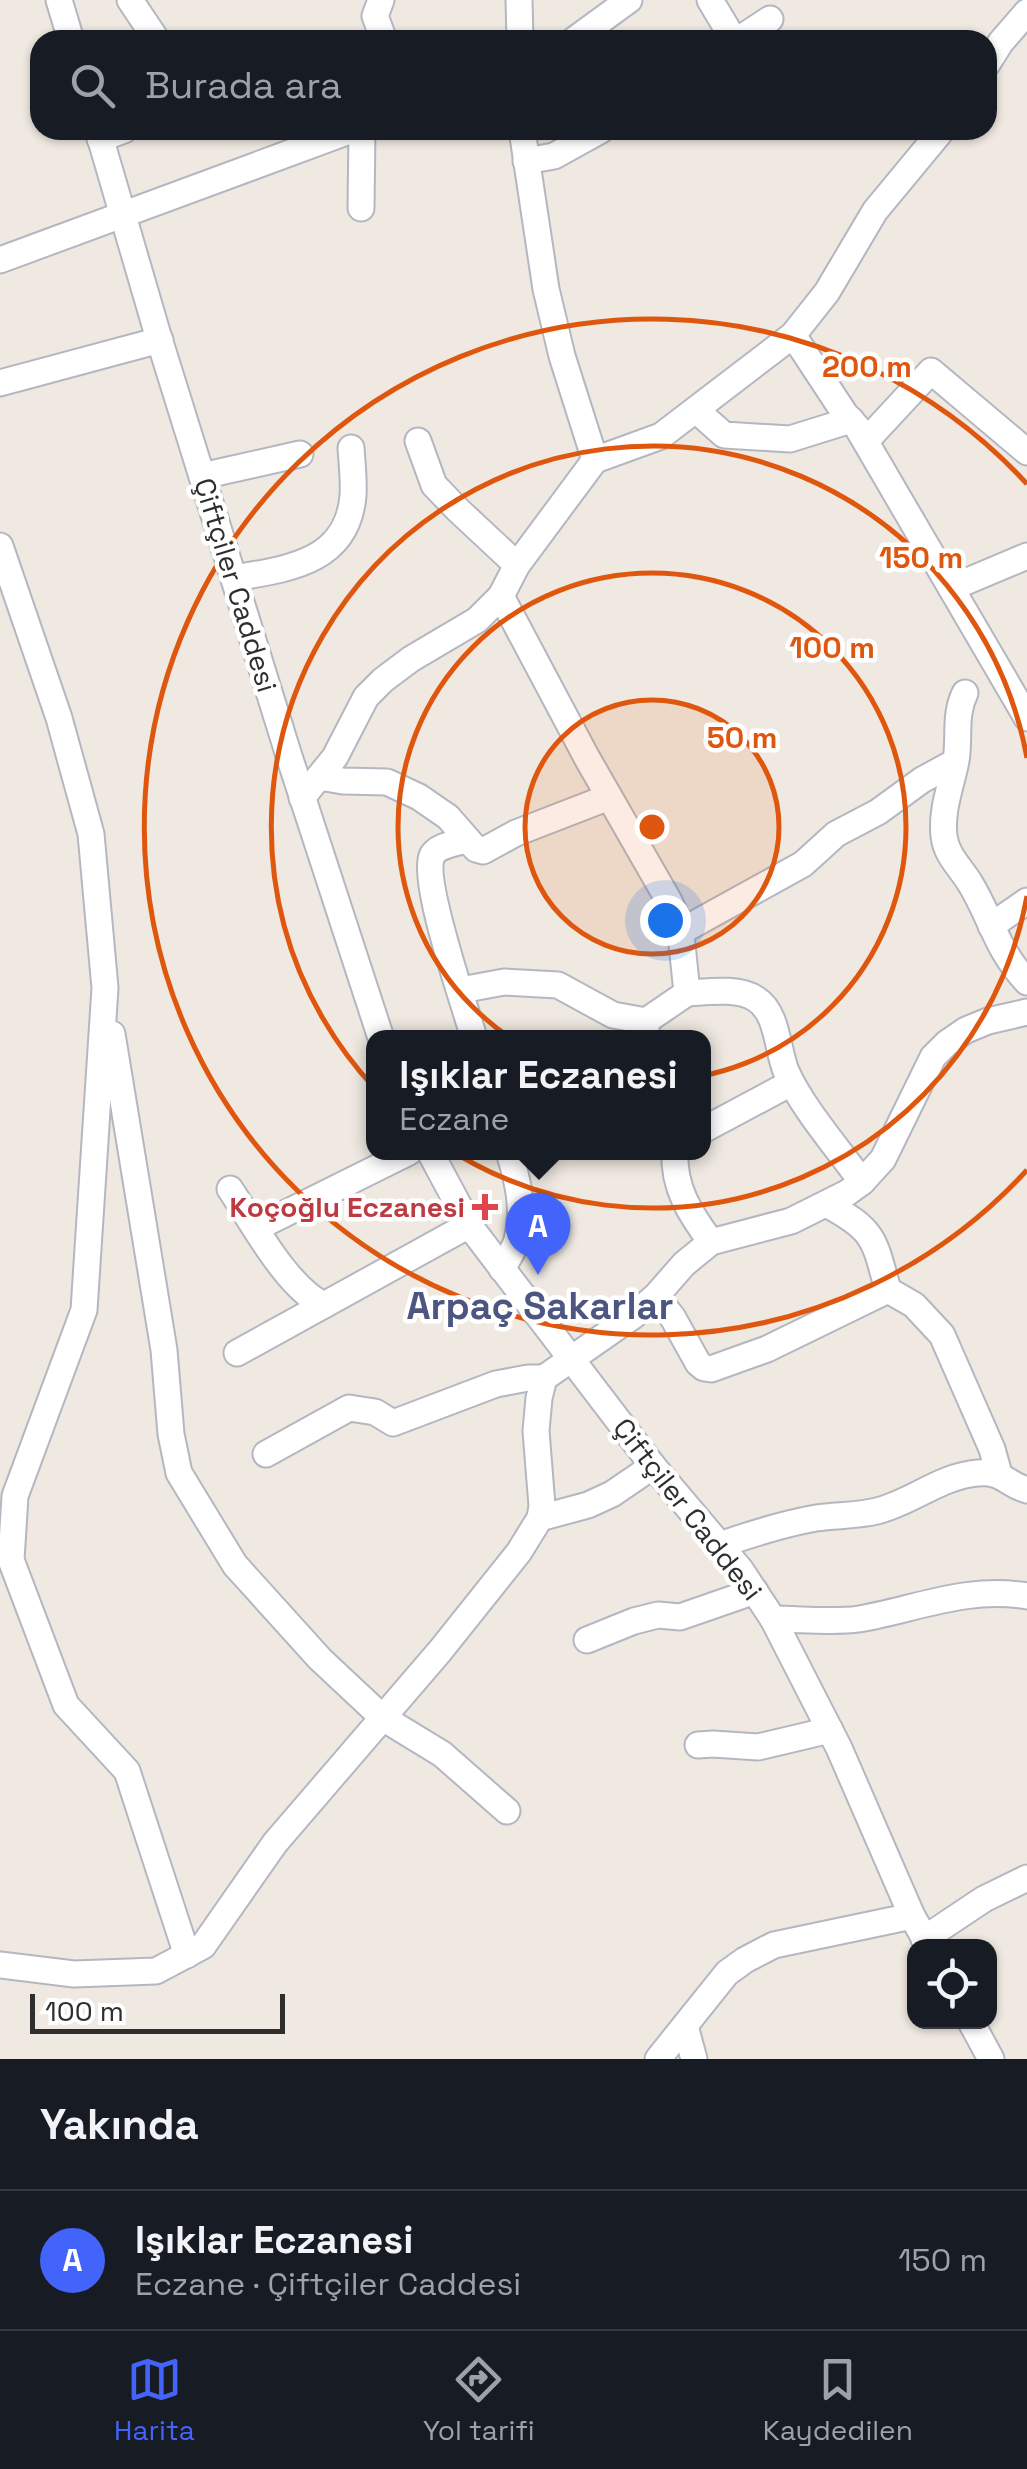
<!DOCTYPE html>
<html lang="tr">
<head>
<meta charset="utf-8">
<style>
  body { margin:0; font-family:"Space Grotesk",sans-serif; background:#20242c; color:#f1f3f6 }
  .controls { position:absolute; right:30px; bottom:30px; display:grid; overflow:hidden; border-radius:20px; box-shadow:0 2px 8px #0004 }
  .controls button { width:90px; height:90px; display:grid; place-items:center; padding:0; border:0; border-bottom:2px solid #363941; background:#171b24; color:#f1f3f6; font:50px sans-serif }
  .scale { position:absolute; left:30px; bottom:25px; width:255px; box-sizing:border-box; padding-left:10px; border:5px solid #2e2e2e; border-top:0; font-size:28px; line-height:35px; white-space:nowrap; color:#2e2e2e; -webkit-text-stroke:8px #fff; paint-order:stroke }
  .you { position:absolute; left:665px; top:920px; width:35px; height:35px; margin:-25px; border:8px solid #fff; border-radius:50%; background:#1a73e8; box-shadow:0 0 0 15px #1a73e833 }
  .badge { display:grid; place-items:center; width:65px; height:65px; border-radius:50%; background:#4264fb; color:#fff; font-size:32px; font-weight:700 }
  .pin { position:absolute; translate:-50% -82px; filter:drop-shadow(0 2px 5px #0008) }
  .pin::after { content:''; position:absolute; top:52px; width:35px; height:30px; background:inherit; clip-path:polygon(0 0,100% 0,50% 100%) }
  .popup { position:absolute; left:366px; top:1030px; width:345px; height:130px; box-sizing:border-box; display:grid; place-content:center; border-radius:20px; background:#171b24; filter:drop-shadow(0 2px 8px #0005); font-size:32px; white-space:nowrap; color:#9ea1a6 }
  .popup b { font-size:38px; color:#f1f3f6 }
  .popup::after { content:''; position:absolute; left:50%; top:100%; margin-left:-20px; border:20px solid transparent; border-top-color:#171b24 }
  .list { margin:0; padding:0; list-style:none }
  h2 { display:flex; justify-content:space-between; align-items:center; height:130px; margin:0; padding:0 40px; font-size:42px }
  h2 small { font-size:32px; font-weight:400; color:#9ea1a6 }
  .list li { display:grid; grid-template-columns:65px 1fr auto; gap:30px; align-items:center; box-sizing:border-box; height:140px; padding:0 40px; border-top:2px solid #363941 }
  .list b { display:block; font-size:38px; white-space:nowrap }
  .list p { margin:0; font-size:32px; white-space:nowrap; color:#9ea1a6 }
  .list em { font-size:32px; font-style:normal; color:#9ea1a6 }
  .icon { flex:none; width:55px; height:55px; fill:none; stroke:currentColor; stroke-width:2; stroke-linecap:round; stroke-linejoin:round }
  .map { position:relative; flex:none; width:1027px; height:2059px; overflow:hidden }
  .search { position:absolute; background:#171b24; box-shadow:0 2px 8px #0004; left:30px; right:30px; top:30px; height:110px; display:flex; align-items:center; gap:25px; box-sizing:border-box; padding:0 35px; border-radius:30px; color:#9ea1a6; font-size:38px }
  .sheet { height:270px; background:#171b24 }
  nav { display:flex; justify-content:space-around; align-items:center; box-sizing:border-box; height:140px; border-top:2px solid #363941; background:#171b24; font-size:28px; color:#9ea1a6 }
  nav a { display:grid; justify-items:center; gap:5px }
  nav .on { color:#4264fb }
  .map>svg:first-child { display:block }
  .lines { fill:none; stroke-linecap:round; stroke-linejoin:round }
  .minor-casing { stroke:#b4b7c1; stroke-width:29 }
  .minor { stroke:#fff; stroke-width:25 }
  .ring { fill:none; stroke:#df570e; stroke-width:5 }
  .health-dot { fill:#e0444e; stroke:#fff; stroke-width:4 }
  .labels { text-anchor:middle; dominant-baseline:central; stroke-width:9; stroke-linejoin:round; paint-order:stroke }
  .street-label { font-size:28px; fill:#2e2e2e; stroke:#fff }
  .health-label { font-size:28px; font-weight:bold; fill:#be3a42; stroke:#fff; text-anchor:end }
  .district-label { font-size:38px; font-weight:bold; fill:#4d5680; stroke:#fff }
  .centre { fill:#df570e; stroke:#fff; stroke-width:5 }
  .ring-label { font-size:30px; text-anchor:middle; font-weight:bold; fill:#df570e; stroke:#fff; stroke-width:9; stroke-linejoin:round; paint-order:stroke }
</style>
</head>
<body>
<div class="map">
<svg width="1027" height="2059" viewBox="0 0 1027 2059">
  <rect width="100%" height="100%" fill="#efe9e1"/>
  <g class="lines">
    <defs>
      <g id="minor">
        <polyline points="59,0 71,40"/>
        <polyline points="130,0 156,39"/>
        <polyline points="381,0 375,16 384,40"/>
        <polyline points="519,0 520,40"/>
        <polyline points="710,0 734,40"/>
        <polyline points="574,40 629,0"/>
        <polyline points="738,40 770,19"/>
        <polyline points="987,64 1001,42 1027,12"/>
        <polyline points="98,130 157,332 289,756 381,1038"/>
        <polyline points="522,130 546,289 562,356 595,460"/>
        <polyline points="100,139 124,130"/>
        <polyline points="526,161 554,156 601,130"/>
        <polyline points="361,208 362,130"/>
        <polyline points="0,260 352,130"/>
        <polyline points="793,335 845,414 857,427 1027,718"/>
        <polyline points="0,383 160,340"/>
        <polyline points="696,410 724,435 790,439 851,420"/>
        <polyline points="418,441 434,485 457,509 517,565"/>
        <polyline points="866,441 931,371 1027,452"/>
        <polyline points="202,476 300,454"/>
        <polyline points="0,546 59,718 91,834 105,988 84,1310 15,1496 11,1560 66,1705 127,1771 187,1955"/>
        <path d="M234,578C287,569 347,563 353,496C354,480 352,463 351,448"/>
        <polyline points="951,588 1027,556"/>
        <polyline points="501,596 587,758 669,901 680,925 687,993 646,1021 646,1038"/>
        <path d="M965,693C954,715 960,737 956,761C951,786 941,810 944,836C946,855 960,867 970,883C992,919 996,949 1027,982"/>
        <polyline points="319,777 343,781 387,782 419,797 448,817 476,849 483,851 516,833 609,797"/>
        <polyline points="302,798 335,757 366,697 383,680 411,659 477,620 501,596 517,565 595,460 661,436 793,335 827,292 875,211 942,130"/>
        <path d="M466,840C457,843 436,846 432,856C421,881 465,1006 474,1038"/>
        <polyline points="991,926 1027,901"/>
        <polyline points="680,932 803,864 836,834 878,812 922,780 955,762"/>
        <polyline points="461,990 504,982 558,985 613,1015 646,1021"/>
        <path d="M687,993C707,992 738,987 756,999C778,1013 777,1049 786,1071C801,1106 839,1150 862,1182"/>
        <polyline points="112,1034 164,1350 171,1434 179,1473 235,1565 320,1659 383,1718 442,1754 507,1811"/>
        <polyline points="703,1130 791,1083"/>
        <polyline points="430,1152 469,1225 653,1466 740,1569 773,1619 839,1748 912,1916 929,1946"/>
        <path d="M675,1152C673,1188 691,1215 711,1242"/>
        <path d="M230,1189C253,1223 287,1288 324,1305"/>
        <path d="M828,1205C876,1231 874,1240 888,1290"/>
        <polyline points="256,1228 409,1152"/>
        <path d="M502,1269C507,1260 514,1250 517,1240C525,1210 518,1181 509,1152"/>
        <polyline points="656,1296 673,1318 698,1363 704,1368 711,1369 767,1349 888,1290 914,1305 942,1335 992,1449 999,1474"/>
        <polyline points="237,1353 469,1225"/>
        <polyline points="266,1454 349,1408 375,1412 393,1423 496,1384 528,1378 544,1378"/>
        <polyline points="540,1518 588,1505 612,1494 653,1466"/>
        <path d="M720,1545C751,1534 783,1524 816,1518C837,1515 857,1516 877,1511C913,1502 940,1476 978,1473C1003,1471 1006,1484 1027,1490"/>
        <path d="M773,1619C800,1619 831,1623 859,1619C916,1609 967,1586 1027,1596"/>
        <polyline points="587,1640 634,1621 658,1615 680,1617 755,1591"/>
        <polyline points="698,1745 713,1744 758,1747 830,1730"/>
        <polyline points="924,1939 984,1899 1027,1878"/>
        <polyline points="0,1965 74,1974 156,1971 203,1946 275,1843 440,1651 519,1552 540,1518 542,1506 536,1431 539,1398 544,1378 633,1316 656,1296 684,1264 711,1242 791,1221 847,1193 862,1182 883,1159 933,1057 947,1043 966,1030 988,1021 1027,1012"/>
        <polyline points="971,2022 991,2059"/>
        <polyline points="685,2026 694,2059"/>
        <polyline points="658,2059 727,1973 745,1960 774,1945 912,1916"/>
      </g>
    </defs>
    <use href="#minor" class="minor-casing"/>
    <use href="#minor" class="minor"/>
  </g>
  <circle cx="652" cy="827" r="127" fill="#df570e" fill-opacity=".12"/>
  <g class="ring">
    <circle cx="652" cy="827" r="127"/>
    <circle cx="652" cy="827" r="254"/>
    <path d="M1027 896A381 381 0 1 1 1027 758"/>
    <path d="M1027 1170A508 508 0 1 1 1027 484"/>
  </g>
  <path class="health-dot" d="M480 1192h10v10h10v10h-10v10h-10v-10h-10v-10h10z"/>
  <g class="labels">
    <g class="street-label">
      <text transform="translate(236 585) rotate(73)">Çiftçiler Caddesi</text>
      <text transform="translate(688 1509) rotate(52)">Çiftçiler Caddesi</text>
    </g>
    <g class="health-label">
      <text x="465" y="1207">Koçoğlu Eczanesi</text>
    </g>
    <g class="district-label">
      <text x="540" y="1306">Arpaç Sakarlar</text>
    </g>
  </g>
  <circle cx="652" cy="827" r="15" class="centre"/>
  <g class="ring-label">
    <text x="867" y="377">200 m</text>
    <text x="921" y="568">150 m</text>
    <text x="832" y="658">100 m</text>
    <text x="742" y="748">50 m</text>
  </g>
</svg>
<div class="controls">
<button><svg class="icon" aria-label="locate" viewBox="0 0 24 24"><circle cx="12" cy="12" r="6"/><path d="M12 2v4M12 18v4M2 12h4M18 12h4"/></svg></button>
</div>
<div class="scale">100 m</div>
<div class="you"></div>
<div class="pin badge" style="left:538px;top:1275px">A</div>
<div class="popup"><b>Işıklar Eczanesi</b>Eczane</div>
<div class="search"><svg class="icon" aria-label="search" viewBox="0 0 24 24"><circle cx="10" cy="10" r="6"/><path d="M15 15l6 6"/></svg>Burada ara</div>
</div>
<section class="sheet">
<h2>Yakında<small></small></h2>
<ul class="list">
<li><span class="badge">A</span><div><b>Işıklar Eczanesi</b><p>Eczane · Çiftçiler Caddesi</p></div><em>150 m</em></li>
</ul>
</section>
<nav>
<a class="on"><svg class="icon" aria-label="map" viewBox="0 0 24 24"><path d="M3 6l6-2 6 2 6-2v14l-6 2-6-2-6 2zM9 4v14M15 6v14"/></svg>Harita</a>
<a><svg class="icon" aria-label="directions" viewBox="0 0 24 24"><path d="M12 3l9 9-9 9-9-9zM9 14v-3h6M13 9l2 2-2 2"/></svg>Yol tarifi</a>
<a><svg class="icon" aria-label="saved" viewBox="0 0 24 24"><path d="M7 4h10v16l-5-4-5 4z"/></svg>Kaydedilen</a>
</nav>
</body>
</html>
